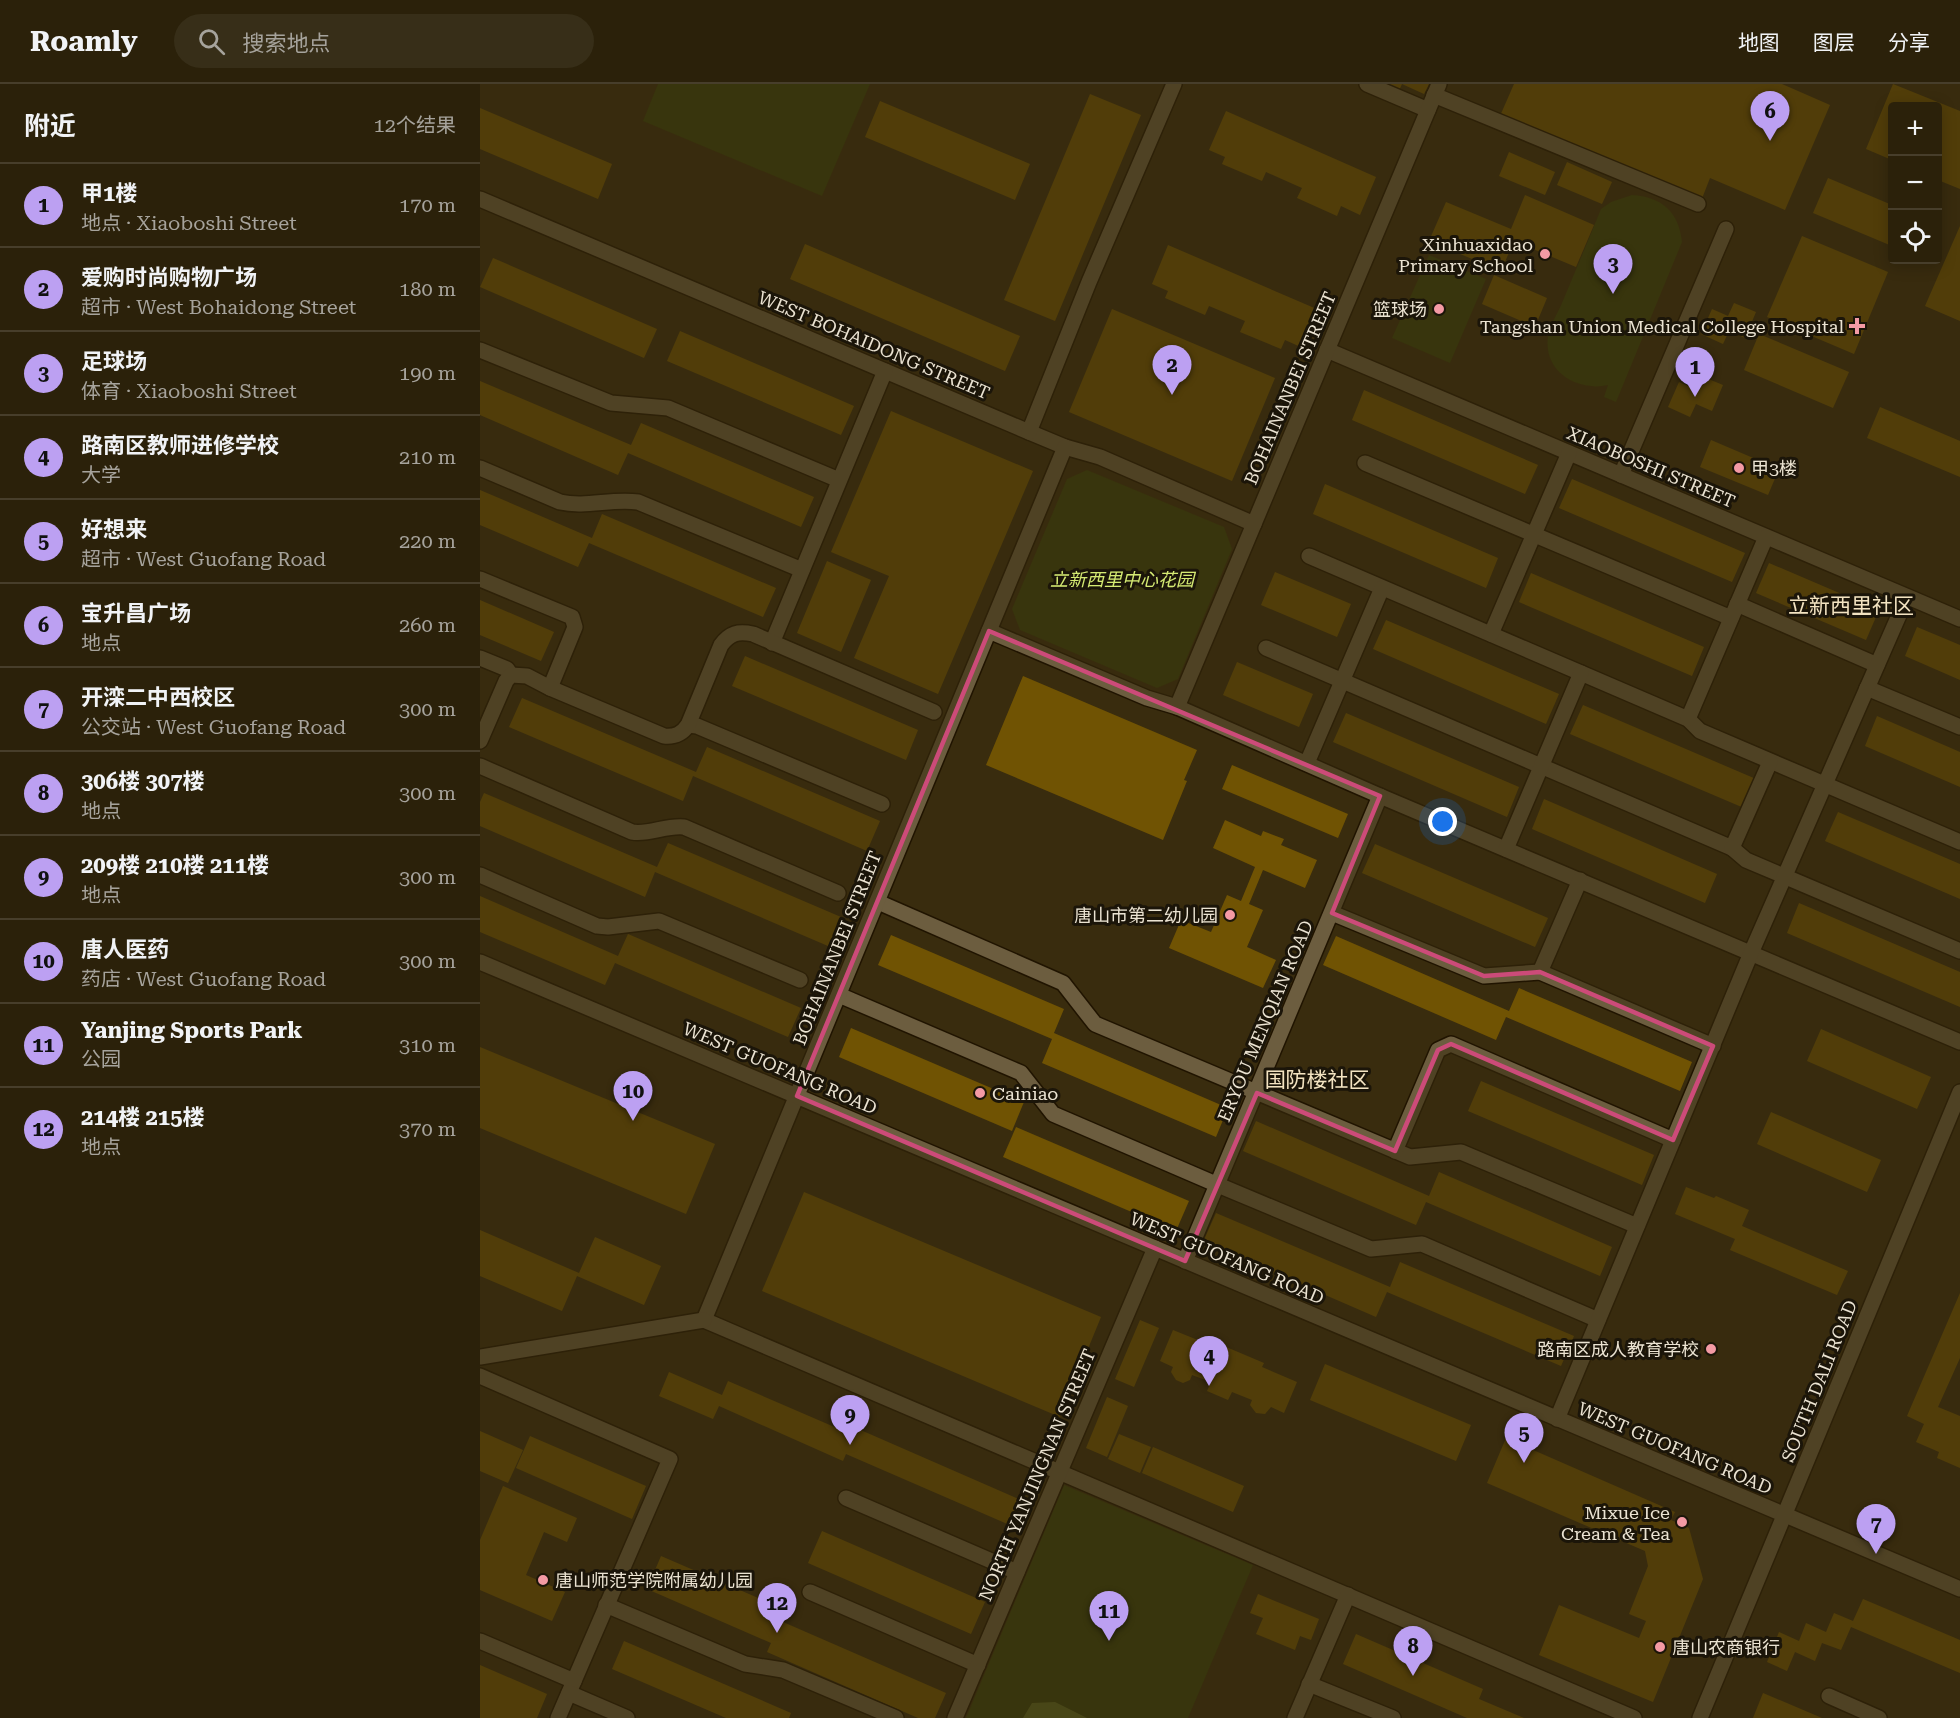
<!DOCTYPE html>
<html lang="zh">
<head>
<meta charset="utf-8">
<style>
  body { margin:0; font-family:"Roboto Serif","Noto Sans SC",serif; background:#372e18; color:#f1f3f6 }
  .controls { position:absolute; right:18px; top:18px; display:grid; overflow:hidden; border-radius:6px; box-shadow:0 3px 15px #0003 }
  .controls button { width:54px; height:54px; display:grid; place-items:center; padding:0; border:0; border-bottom:2px solid #473e2b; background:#2b210a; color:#f1f3f6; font:30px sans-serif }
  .you { position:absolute; left:963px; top:738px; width:21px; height:21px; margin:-15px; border:4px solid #fff; border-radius:50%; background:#1a73e8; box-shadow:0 0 0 9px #1a73e833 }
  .badge { display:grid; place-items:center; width:39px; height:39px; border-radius:50%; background:#bca0f2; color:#111; font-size:20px; font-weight:700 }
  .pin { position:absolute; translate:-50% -50px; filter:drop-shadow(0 2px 3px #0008) }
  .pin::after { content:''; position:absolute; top:32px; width:21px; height:18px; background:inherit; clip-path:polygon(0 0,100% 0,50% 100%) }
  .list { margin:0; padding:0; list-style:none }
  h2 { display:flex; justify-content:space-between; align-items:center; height:78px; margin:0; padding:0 24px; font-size:26px }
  h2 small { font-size:20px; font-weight:400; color:#a6a39c }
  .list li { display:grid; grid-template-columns:39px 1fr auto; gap:18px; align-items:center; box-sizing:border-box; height:84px; padding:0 24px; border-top:2px solid #473e2b }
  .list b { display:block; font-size:22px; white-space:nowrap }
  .list p { margin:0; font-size:20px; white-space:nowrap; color:#a6a39c }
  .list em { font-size:20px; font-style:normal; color:#a6a39c }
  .icon { flex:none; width:33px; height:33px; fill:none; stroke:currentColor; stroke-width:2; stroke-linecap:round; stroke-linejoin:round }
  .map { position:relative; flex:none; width:1480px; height:1634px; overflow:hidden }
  header { display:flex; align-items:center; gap:36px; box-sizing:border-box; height:84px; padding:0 30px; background:#2b210a; border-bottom:2px solid #473e2b }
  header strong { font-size:28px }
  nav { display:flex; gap:33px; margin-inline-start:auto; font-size:21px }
  .search { width:420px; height:54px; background:#372e18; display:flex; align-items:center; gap:15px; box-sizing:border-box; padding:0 21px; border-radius:33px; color:#a6a39c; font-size:22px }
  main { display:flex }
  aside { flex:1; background:#2b210a }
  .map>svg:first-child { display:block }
  .green { fill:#38400c }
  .forest { fill:#5c6723 }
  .building { fill:#705303 }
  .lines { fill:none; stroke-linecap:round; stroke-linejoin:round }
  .minor-casing { stroke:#201400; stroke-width:18 }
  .tertiary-casing { stroke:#201400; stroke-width:18 }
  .minor { stroke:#6c5d3f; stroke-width:15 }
  .tertiary { stroke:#6c5d3f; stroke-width:15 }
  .marked { fill:none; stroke:#cc4b79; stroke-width:4.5; stroke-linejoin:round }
  .poi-dot { fill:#f49aa4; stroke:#1b1509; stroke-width:2 }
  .labels { text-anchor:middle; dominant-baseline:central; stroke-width:6; stroke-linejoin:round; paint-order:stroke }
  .poi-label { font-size:18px; fill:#ebe3d2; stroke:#1b1509; text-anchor:end }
  .street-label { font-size:18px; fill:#ebe3d2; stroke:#1b1509 }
  .park-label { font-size:18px; font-style:italic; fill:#d5ea73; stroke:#1b1509 }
  .quarter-label { font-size:21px; fill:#f3e3c1; stroke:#1b1509 }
</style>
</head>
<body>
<header>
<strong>Roamly</strong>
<div class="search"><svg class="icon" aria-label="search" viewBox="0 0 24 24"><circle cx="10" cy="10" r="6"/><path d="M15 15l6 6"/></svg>搜索地点</div>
<nav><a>地图</a><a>图层</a><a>分享</a></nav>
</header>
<main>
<aside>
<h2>附近<small>12个结果</small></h2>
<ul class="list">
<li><span class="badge">1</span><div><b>甲1楼</b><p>地点 · Xiaoboshi Street</p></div><em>170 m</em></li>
<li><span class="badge">2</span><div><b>爱购时尚购物广场</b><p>超市 · West Bohaidong Street</p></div><em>180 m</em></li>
<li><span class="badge">3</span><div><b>足球场</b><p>体育 · Xiaoboshi Street</p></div><em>190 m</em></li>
<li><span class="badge">4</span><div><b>路南区教师进修学校</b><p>大学</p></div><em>210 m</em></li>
<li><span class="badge">5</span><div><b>好想来</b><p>超市 · West Guofang Road</p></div><em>220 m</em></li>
<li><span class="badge">6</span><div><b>宝升昌广场</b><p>地点</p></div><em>260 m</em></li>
<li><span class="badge">7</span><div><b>开滦二中西校区</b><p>公交站 · West Guofang Road</p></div><em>300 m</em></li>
<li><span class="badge">8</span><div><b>306楼 307楼</b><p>地点</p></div><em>300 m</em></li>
<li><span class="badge">9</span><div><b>209楼 210楼 211楼</b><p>地点</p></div><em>300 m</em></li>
<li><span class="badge">10</span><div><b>唐人医药</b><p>药店 · West Guofang Road</p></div><em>300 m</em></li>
<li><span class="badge">11</span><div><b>Yanjing Sports Park</b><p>公园</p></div><em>310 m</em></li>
<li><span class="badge">12</span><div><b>214楼 215楼</b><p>地点</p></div><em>370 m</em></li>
</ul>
</aside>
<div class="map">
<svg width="1480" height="1634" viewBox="0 0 1480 1634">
  <rect width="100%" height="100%" fill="#392c0e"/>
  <g class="green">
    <polygon points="178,0 390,0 342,112 163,37"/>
    <path d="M1152,111C1182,113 1199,128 1202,158L1136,318L1124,313L1128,301C1098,308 1063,288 1068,253C1069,242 1078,229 1082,219C1095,188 1108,157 1121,125L1131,118Z"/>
    <polygon points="949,171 1006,195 970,279 912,254"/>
    <polygon points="607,386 744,443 752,465 698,595 677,604 540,546 532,525 587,395"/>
    <polygon points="584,1401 773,1481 708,1634 486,1634"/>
  </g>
  <polygon class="forest" points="575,1618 607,1634 543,1634 552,1619"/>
  <g class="building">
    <polygon points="896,0 949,0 944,10 922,0 918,9"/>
    <polygon points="1034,0 1302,0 1350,21 1305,126 1230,94 1221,117 1020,32"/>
    <polygon points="1413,0 1480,27 1480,105 1458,96 1458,22 1412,22 1412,76 1386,65"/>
    <polygon points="610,10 661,31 575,237 524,216"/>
    <polygon points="400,17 550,80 535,116 385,53"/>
    <polygon points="0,24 132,80 118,115 0,65"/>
    <polygon points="746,27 896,93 880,131 861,122 857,132 817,114 822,104 786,88 782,97 742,80 745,73 729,66"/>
    <polygon points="1029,68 1075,88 1065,111 1019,92"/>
    <polygon points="1087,78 1132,98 1122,120 1077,101"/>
    <polygon points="1348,94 1412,121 1412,162 1333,129"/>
    <polygon points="1045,111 1114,141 1096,183 1034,157 1021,187 949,157 966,118 1031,145"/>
    <polygon points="1480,142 1480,237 1445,222"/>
    <polygon points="1322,152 1408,188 1374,270 1287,233"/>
    <polygon points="325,160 540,252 525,287 310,195"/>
    <polygon points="688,161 839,226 823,264 805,256 801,265 760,248 765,237 729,222 725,231 685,214 688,207 672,200"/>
    <polygon points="13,174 177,245 164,274 0,203"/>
    <polygon points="1014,191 1067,214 1055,243 1002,220"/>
    <polygon points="1254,219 1276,228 1265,254 1249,247 1243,260 1221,250 1232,225 1248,232"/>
    <polygon points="632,225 795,294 752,397 589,328"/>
    <polygon points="200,247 374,322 361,351 187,277"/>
    <polygon points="1279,250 1369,288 1353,324 1264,286"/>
    <polygon points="1221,292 1243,301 1232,327 1216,320 1210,333 1188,323 1199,298 1215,305"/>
    <polygon points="0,297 151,361 161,339 334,413 321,443 148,369 138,391 0,331"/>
    <polygon points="884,306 1058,381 1045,410 872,336"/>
    <polygon points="1400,323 1480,357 1480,393 1387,354"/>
    <polygon points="411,327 553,387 458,610 374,574 409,492 351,468"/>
    <polygon points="1231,356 1299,385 1288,411 1220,383"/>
    <polygon points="1092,395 1265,469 1252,498 1079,424"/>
    <polygon points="845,400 1018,474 1006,504 833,430"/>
    <polygon points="0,406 112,454 122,430 296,504 283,533 109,459 98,483 0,441"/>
    <polygon points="347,477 391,496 361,568 317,549"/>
    <polygon points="1289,479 1399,526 1386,556 1276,509"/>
    <polygon points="795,488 871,520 857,553 781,521"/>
    <polygon points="1051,489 1224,563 1212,592 1039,518"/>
    <polygon points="0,516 74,548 61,577 0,551"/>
    <polygon points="906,536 1079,610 1066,640 893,565"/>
    <polygon points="1437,543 1480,561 1480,596 1425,572"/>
    <polygon points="265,572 438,646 426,676 252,602"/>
    <polygon points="757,578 833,610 819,643 743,611"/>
    <polygon points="543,592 717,666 704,696 707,697 683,756 506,681"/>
    <polygon points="42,614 216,688 227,663 400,737 387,767 213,692 203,717 29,643"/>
    <polygon points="1103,621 1276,695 1264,724 1090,650"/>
    <polygon points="866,629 1039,703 1027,733 853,658"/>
    <polygon points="1397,632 1480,668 1480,703 1385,662"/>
    <polygon points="752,681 868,730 858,754 742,705"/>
    <polygon points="4,709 177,783 188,759 361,833 348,862 175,788 165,813 0,742 0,718"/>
    <polygon points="1064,715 1237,790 1225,819 1052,745"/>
    <polygon points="1358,728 1480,780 1480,815 1345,757"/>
    <polygon points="745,736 781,752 783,747 804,755 801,761 837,776 825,804 783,786 769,820 783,826 767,863 796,876 783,904 689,864 701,836 731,848 747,811 761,817 775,783 733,764"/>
    <polygon points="895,760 1068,834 1055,863 882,789"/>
    <polygon points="0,812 138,872 148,850 321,924 308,953 135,879 125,901 0,848"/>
    <polygon points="1319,819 1480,888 1480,923 1307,849"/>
    <polygon points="411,851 584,925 574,949 748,1024 736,1053 562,979 572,955 398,881"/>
    <polygon points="856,852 1029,927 1039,904 1212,978 1200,1007 1026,933 1016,956 843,881"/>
    <polygon points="371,944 544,1018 532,1047 359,973"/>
    <polygon points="1341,945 1451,993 1437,1025 1327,977"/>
    <polygon points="0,963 235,1060 206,1130 0,1044"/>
    <polygon points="1001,997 1174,1071 1162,1101 988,1027"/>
    <polygon points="1291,1028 1401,1076 1387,1108 1277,1060"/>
    <polygon points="776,1037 949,1112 959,1088 1132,1163 1120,1192 946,1118 936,1141 763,1067"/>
    <polygon points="536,1043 709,1117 696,1147 523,1073"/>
    <polygon points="1206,1103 1234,1114 1236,1112 1269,1126 1262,1142 1368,1187 1357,1211 1250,1166 1255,1155 1195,1130"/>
    <polygon points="324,1108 621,1233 580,1333 282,1207"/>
    <polygon points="736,1129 910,1203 920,1178 1094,1252 1081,1282 907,1208 896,1233 723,1158"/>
    <polygon points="0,1146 99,1189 115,1153 181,1182 164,1221 97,1192 82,1227 0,1192"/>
    <polygon points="1480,1209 1480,1274 1458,1323 1480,1332 1480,1384 1457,1374 1459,1368 1436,1358 1444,1340 1427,1332"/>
    <polygon points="660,1236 679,1244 654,1303 635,1295"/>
    <polygon points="693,1246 730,1261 732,1257 784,1279 782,1283 817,1298 804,1329 791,1323 785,1330 776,1329 770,1321 772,1316 752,1308 748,1316 727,1307 731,1298 712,1291 710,1296 703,1299 696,1296 691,1288 693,1283 680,1277"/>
    <polygon points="845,1280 991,1341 976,1377 830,1316"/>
    <polygon points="189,1288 242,1311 248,1297 373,1351 376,1344 543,1417 532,1442 366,1370 363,1377 239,1322 233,1335 179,1312"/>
    <polygon points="627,1313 648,1322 627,1373 606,1364"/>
    <polygon points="0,1347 43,1366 28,1399 0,1387"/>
    <polygon points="639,1350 671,1363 660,1389 628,1375"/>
    <polygon points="50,1352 166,1402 152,1435 36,1384"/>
    <polygon points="1026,1354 1195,1428 1191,1436 1209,1444 1223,1495 1173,1618 1059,1571 1079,1521 1159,1554 1166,1537 1149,1530 1168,1482 1165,1467 1007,1399"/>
    <polygon points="673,1363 764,1402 753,1428 662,1389"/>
    <polygon points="23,1402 97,1434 87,1458 64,1448 46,1491 85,1508 72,1537 0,1506 0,1456"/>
    <polygon points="342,1447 505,1518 491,1550 328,1479"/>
    <polygon points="181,1472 308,1527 303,1538 466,1609 455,1634 438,1634 287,1568 291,1559 167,1505"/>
    <polygon points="778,1510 839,1535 831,1556 820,1552 815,1566 776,1550 783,1534 770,1529"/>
    <polygon points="1383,1515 1480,1556 1480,1589 1371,1543 1361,1566 1342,1559 1335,1577 1315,1568 1307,1587 1287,1578 1299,1548 1319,1557 1326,1539 1346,1548 1354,1529 1373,1537"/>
    <polygon points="876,1550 1003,1605 999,1615 1044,1634 987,1634 863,1580"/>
    <polygon points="144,1557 311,1629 309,1634 246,1634 132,1585"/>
    <polygon points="0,1581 67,1610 57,1634 0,1634"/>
    <polygon points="1283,1609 1342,1634 1273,1634"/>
  </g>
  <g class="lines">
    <defs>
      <g id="minor">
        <polyline points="887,0 948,26"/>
        <polyline points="954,11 1218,120"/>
        <polyline points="0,115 549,348 585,363 620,373 774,440"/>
        <polyline points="0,266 131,319 188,324 359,396"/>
        <polyline points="847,266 1480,535"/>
        <polyline points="549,348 609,198 694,0"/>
        <polyline points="885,379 1251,534"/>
        <path d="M0,384L80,418C106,424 132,414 158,418L322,486"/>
        <polyline points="1141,391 1246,145"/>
        <polyline points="829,472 1208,635 1220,647 1480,758"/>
        <polyline points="0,495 92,533 95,543 70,604"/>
        <polyline points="1257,520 1397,581"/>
        <polyline points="509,547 667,614 697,623 900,712 1480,958"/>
        <polyline points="1011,550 1089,369"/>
        <polyline points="292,559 405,287"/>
        <polyline points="786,564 1252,764 1290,678"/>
        <polyline points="0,574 27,585 31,591"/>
        <polyline points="1387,604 1480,643"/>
        <polyline points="697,623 959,0"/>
        <polyline points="1208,635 1286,453"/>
        <polyline points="208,641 217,642 402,720"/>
        <path d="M0,657L26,597L31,591L47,592L70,604L184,652C195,653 202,650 208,641L241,561C250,549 258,547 273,550L454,628"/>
        <polyline points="827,679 902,504"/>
        <path d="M0,682L152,748C169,751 186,741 204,743L358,809"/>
        <polyline points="1252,764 1266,776 1480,867"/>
        <polyline points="1026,765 1101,589"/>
        <polyline points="0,791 117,842 128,843 179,837 320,896"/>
        <polyline points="398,818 583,899 615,940 930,1073 981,1068 1157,1142"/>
        <polyline points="852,829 1004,892 1060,888 1233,962"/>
        <polyline points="1060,888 1100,796"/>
        <polyline points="359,911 541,989 573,1030 738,1101 891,1165 942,1160 1118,1236"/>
        <polyline points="915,1067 958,966 971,960 1193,1056"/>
        <polyline points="705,1177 900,712"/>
        <polyline points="224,1236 1154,1634"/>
        <polyline points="224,1236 585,363"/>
        <polyline points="0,1273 224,1236"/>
        <polyline points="0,1292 190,1375 78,1634"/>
        <polyline points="1077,1335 1271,869 1427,513"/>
        <polyline points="366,1414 537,1488"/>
        <polyline points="330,1508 498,1581"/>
        <polyline points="126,1521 265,1580 303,1586 416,1634"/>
        <polyline points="0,1557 94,1597"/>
        <polyline points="829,1600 913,1634"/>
        <polyline points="89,1609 147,1634"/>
        <polyline points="1349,1612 1399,1634"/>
        <polyline points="475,1634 675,1164"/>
        <polyline points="815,1634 868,1511"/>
      </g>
      <g id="tertiary">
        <polyline points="0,878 1480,1505"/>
        <polyline points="1220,1634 1480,1008"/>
      </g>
    </defs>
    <use href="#minor" class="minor-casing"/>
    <use href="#tertiary" class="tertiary-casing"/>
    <use href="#minor" class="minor"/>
    <use href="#tertiary" class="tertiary"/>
  </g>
  <path d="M0 0H1480V1634H0ZM509,547L900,712L852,829L1004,892L1060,888L1233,962L1193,1056L971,960L958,966L915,1067L777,1009L705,1177L317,1012Z" fill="#392c0e" fill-opacity=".55" fill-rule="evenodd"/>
  <path class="marked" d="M509,547L900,712L852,829L1004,892L1060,888L1233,962L1193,1056L971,960L958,966L915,1067L777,1009L705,1177L317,1012Z"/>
  <g class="poi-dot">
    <circle cx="1065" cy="170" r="6"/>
    <circle cx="959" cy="225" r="6"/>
    <path d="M1374 233h6v6h6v6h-6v6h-6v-6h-6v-6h6z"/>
    <circle cx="1259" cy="384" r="6"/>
    <circle cx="750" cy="831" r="6"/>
    <circle cx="500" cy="1009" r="6"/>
    <circle cx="1231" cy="1265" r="6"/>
    <circle cx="1202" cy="1438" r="6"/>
    <circle cx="63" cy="1496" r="6"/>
    <circle cx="1180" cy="1563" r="6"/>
  </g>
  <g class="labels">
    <g class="poi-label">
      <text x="1053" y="160">Xinhuaxidao<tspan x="1053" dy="21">Primary School</tspan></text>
      <text x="947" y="225">篮球场</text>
      <text x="1364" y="242">Tangshan Union Medical College Hospital</text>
      <text x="1271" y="384" text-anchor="start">甲3楼</text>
      <text x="738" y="831">唐山市第二幼儿园</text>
      <text x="512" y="1009" text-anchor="start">Cainiao</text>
      <text x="1219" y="1265">路南区成人教育学校</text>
      <text x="1190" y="1428">Mixue Ice<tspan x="1190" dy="21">Cream &amp; Tea</tspan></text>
      <text x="75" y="1496" text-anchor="start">唐山师范学院附属幼儿园</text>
      <text x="1192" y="1563" text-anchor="start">唐山农商银行</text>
    </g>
    <g class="street-label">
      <text transform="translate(394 261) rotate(23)">WEST BOHAIDONG STREET</text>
      <text transform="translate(810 304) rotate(-67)">BOHAINANBEI STREET</text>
      <text transform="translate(1171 383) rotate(23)">XIAOBOSHI STREET</text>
      <text transform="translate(357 864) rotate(-68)">BOHAINANBEI STREET</text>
      <text transform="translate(785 937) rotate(-67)">ERYOU MENQIAN ROAD</text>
      <text transform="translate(300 984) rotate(23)">WEST GUOFANG ROAD</text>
      <text transform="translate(747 1174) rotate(23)">WEST GUOFANG ROAD</text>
      <text transform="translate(1339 1297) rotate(-68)">SOUTH DALI ROAD</text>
      <text transform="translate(1195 1364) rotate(23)">WEST GUOFANG ROAD</text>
      <text transform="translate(557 1391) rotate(-67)">NORTH YANJINGNAN STREET</text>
    </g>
    <g class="park-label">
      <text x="642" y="495">立新西里中心花园</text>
    </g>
    <g class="quarter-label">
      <text x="1371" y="522">立新西里社区</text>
      <text x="837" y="996">国防楼社区</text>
    </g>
  </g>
</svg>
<div class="controls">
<button>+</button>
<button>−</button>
<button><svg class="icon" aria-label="locate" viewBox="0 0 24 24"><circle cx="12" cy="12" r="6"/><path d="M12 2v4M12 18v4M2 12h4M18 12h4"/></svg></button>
</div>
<div class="you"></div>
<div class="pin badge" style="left:1215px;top:313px">1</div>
<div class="pin badge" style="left:692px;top:311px">2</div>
<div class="pin badge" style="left:1133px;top:210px">3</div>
<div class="pin badge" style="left:729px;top:1302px">4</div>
<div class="pin badge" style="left:1044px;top:1379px">5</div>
<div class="pin badge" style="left:1290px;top:57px">6</div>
<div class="pin badge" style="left:1396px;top:1470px">7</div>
<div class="pin badge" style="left:933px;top:1592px">8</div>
<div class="pin badge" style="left:370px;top:1361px">9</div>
<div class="pin badge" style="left:153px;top:1037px">10</div>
<div class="pin badge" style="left:629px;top:1557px">11</div>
<div class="pin badge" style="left:297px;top:1549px">12</div>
</div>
</main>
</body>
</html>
